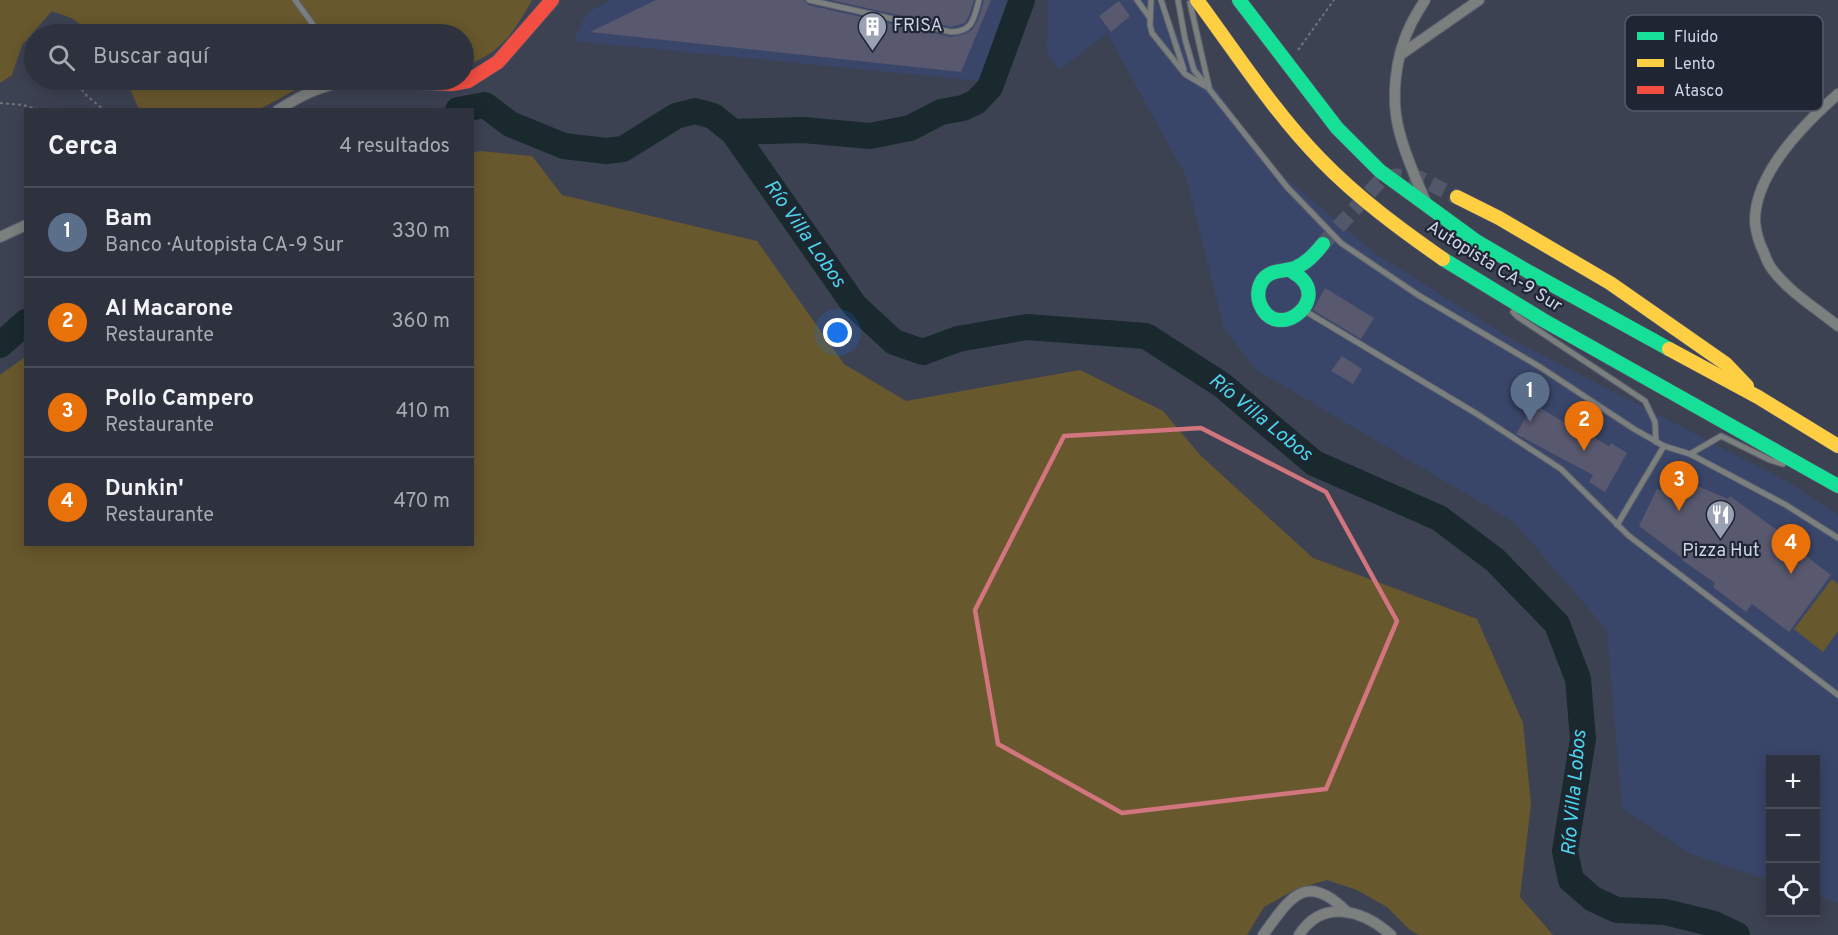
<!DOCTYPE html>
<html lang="es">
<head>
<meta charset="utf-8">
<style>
  body { margin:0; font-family:Overpass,sans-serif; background:#363a45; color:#f1f3f6 }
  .controls { position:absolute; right:18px; bottom:18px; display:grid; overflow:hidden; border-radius:0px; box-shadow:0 3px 15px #0003 }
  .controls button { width:54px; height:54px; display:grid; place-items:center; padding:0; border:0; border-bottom:2px solid #494d58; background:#2e323e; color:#f1f3f6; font:30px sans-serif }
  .you { position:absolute; left:838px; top:333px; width:21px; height:21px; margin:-15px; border:4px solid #fff; border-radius:50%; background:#1a73e8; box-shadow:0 0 0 9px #1a73e833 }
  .badge { display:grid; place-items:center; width:39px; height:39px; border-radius:50%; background:#9aa1b3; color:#fff; font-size:20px; font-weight:700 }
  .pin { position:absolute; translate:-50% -50px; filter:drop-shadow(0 2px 3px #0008) }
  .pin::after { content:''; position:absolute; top:32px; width:21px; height:18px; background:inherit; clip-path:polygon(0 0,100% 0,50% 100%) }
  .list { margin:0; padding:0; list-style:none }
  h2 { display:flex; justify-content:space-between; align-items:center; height:78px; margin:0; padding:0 24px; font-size:26px }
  h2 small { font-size:20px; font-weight:400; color:#a7aab0 }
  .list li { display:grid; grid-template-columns:39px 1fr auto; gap:18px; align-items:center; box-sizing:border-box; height:90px; padding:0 24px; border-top:2px solid #494d58 }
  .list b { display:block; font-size:22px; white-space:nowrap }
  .list p { margin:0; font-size:20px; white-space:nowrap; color:#a7aab0 }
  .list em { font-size:20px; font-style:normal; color:#a7aab0 }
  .icon { flex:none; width:33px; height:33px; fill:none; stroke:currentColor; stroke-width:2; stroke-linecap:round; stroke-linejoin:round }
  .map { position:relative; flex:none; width:1838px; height:935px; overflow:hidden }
  .search { position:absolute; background:#2e323e; box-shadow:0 3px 15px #0003; left:24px; top:24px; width:450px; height:66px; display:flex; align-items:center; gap:15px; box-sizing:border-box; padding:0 21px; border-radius:33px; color:#a7aab0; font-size:22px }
  .panel { position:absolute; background:#2e323e; box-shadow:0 3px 15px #0003; left:24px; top:108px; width:450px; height:438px; border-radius:0px }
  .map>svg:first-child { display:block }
  .built { fill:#3a4669 }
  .green { fill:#68582d }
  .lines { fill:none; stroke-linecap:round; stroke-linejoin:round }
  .river { stroke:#19292e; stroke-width:26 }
  .building { fill:#58586e }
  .secondary-tunnel { stroke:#525869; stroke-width:15; stroke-dasharray:15 8; stroke-linecap:butt }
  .lane-casing { stroke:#5b606f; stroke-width:7 }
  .street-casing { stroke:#5b606f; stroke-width:12 }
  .fast-casing { stroke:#5b606f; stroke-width:15 }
  .slow-casing { stroke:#5b606f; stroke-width:15 }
  .jam-casing { stroke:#5b606f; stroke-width:15 }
  .path { stroke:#707578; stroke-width:2; stroke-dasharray:3 3; stroke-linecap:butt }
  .lane { stroke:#7b7f7e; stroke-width:5 }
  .street { stroke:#7b7f7e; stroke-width:10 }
  .fast { stroke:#16e098; stroke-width:14 }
  .slow { stroke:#ffcf43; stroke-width:14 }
  .jam { stroke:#f24e42; stroke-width:14 }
  .marked { fill:none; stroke:#d2757e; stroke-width:4.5; stroke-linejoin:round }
  .labels { text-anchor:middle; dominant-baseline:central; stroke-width:4.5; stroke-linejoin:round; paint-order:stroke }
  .poi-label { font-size:18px; fill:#ccd4e7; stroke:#202534; text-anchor:start }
  .street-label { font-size:18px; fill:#ccd4e7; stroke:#202534 }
  .water-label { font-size:20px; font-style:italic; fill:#49d5e9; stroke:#202534 }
  .key { fill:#202534; stroke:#545a6a; stroke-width:1.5 }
  .key-label { font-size:16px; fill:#ccd4e7 }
</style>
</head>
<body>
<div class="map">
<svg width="1838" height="935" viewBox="0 0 1838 935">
  <rect width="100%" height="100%" fill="#3d4253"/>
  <g class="built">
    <polygon points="610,0 1007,0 982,81 574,41 586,14"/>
    <polygon points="1048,0 1154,0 1268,163 1373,252 1513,340 1788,482 1838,515 1838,903 1816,896 1816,760 1770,760 1770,881 1691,854 1622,808 1607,630 1514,522 1255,369 1224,328 1186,176 1107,33 1059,70 1047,51"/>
  </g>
  <g class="green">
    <path d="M0,0H532C513,33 502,53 464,66V34H95L71,18L52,11L22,45L12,75L0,83Z"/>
    <polygon points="126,80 314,80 260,109 139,109"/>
    <polygon points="480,151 532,156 562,195 757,241 844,364 906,401 1080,370 1163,411 1200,455 1313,558 1477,619 1523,723 1531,804 1520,897 1553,935 1419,935 1410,930 1387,907 1357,890 1327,880 1296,889 1264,907 1247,935 0,935 0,375 25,357 26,544 472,544 472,153"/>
    <polygon points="1832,579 1838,584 1838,631 1823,652 1794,629"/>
  </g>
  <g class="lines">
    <g class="river">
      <polyline points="458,110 485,105 510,124 564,146 606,151 623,149 676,116 695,111 713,116 733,132 855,306 894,342 923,352 958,339 1027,327 1146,336 1222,385 1314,463 1439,518 1495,560 1557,624 1578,679 1583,739 1565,851 1571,880 1593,899 1617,910 1665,912 1714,924 1737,935"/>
      <polyline points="733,132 803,130 870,136 910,128 941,112 963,108 976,102 990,87 1022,0"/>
      <polyline points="0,345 26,322"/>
    </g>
  </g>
  <g class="building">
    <polygon points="656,0 804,0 808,5 951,37 965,34 972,30 978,20 984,0 991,0 961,72 590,32"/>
    <polygon points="831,0 974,0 969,16 965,23 951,27"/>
    <polygon points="1119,1 1130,16 1111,32 1099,16"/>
    <polygon points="1325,288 1374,318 1361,339 1313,310"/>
    <polygon points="1342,356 1362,369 1353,384 1331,371"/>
    <polygon points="1534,404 1583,434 1584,432 1609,446 1611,443 1627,453 1605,492 1589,482 1593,475 1516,434"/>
    <polygon points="1681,479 1728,499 1730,496 1796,544 1795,546 1815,563 1831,575 1789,632 1752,604 1746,612 1713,587 1715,583 1682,560 1683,559 1639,526 1657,489 1670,492"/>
  </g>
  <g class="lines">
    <polyline class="secondary-tunnel" points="1323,244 1379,182 1395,176 1419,178 1457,197"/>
    <defs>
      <g id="lane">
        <polyline points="295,0 320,34"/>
        <path d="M809,0L951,32C973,32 974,18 979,0"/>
        <polyline points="1137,0 1150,18"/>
        <polyline points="1151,0 1150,25 1152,33 1185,74 1205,86"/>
        <polyline points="1161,0 1184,70"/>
        <polyline points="1178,0 1185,39 1194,70 1287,187 1341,243 1418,295 1540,367 1634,429 1664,446 1690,454 1721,436 1770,460 1783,464"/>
        <polyline points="1190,3 1209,87"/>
        <polyline points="1305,311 1477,414 1561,469 1629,536 1838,695"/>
        <polyline points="1513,312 1518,317 1645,401 1655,422 1656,442"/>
        <polyline points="1690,454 1786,505 1838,538"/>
        <polyline points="1617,525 1664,446"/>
      </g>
      <g id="street">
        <polyline points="1400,55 1479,0"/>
        <path d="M1838,94C1805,123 1754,174 1755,222C1756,232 1759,243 1764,253C1766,258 1768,264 1772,269C1789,292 1816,308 1838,326"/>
        <path d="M278,110C303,94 321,86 350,80"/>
        <path d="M1425,200C1416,179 1406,157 1400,134C1390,100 1395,56 1411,24C1415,16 1420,8 1425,0"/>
        <polyline points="0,237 26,225"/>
        <path d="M1263,935C1289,900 1305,869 1347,912"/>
        <path d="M1299,935C1323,898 1363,910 1391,935"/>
      </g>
      <g id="fast">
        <polyline points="1239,0 1337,128 1380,171 1476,241 1529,272 1669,349"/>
        <polyline points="1443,259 1543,320 1838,486"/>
        <path d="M1290,270C1294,273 1298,275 1301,278C1328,304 1275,342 1260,304C1257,296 1258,288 1262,281C1270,269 1283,272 1295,268C1307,263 1315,254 1323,244"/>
      </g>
      <g id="slow">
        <path d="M1197,0C1237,54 1274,112 1321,160C1358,198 1400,229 1443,259"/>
        <polyline points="1457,197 1499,218 1610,283 1726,364 1747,386"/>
        <polyline points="1669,349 1758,397 1838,446"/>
      </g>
      <polyline id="jam" points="365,80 452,84 468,81 498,62 552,0"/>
    </defs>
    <use href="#lane" class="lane-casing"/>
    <use href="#street" class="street-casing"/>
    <use href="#fast" class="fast-casing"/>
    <use href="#slow" class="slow-casing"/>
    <use href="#jam" class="jam-casing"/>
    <g class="path">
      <polyline points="1298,50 1334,0"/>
      <polyline points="74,80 87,96 104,110"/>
      <polyline points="0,103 23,105 41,110"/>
    </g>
    <use href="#lane" class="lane"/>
    <use href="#street" class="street"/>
    <use href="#fast" class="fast"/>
    <use href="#slow" class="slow"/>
    <use href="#jam" class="jam"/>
  </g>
  <path class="marked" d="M1201,428L1326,492L1397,621L1326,789L1122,813L998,744L975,610L1064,436Z"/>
  <defs>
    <symbol id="building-pin" viewBox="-11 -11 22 30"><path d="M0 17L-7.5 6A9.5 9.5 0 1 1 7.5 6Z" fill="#9aa1b3" stroke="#202534"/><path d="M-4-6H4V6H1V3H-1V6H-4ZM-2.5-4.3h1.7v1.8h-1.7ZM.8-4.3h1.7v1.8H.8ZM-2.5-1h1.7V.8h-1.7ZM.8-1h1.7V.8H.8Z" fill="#fff"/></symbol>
    <symbol id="restaurant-pin" viewBox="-11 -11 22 30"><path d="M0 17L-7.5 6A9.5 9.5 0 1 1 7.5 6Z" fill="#9aa1b3" stroke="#202534"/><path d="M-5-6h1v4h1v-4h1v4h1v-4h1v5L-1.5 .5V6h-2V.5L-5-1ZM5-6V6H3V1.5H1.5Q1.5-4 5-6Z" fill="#fff"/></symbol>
  </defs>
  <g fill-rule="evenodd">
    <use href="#building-pin" x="856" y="10" width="33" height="45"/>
    <use href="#restaurant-pin" x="1704" y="498" width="33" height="45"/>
  </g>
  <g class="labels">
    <g class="poi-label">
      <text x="893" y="26">FRISA</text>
      <text x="1721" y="551" text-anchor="middle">Pizza Hut</text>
    </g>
    <g class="street-label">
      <text transform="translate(1494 267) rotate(32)">Autopista CA-9 Sur</text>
    </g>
    <g class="water-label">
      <text transform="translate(804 234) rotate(55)">Río Villa Lobos</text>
      <text transform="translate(1260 418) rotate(39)">Río Villa Lobos</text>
      <text transform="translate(1575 793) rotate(-85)">Río Villa Lobos</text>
    </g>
  </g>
  <rect x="1625" y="15" width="198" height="96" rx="9" class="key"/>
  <rect x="1637" y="32" width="27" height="8" fill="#16e098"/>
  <rect x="1637" y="59" width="27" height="8" fill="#ffcf43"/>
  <rect x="1637" y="86" width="27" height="8" fill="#f24e42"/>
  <g class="key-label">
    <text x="1674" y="42">Fluido</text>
    <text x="1674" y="69">Lento</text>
    <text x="1674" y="96">Atasco</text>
  </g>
</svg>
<div class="controls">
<button>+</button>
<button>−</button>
<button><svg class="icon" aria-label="locate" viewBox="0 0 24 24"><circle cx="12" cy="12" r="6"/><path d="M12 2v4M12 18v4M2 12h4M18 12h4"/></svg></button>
</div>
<div class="you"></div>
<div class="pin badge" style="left:1530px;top:422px;background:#5c6f8a">1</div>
<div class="pin badge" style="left:1584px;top:451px;background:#e8710a">2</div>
<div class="pin badge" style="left:1679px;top:511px;background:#e8710a">3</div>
<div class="pin badge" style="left:1791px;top:574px;background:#e8710a">4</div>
<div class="search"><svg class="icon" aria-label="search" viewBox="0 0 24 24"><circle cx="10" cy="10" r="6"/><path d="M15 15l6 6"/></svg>Buscar aquí</div>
<section class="panel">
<h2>Cerca<small>4 resultados</small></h2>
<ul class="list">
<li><span class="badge" style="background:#5c6f8a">1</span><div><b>Bam</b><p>Banco · Autopista CA-9 Sur</p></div><em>330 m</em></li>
<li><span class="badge" style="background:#e8710a">2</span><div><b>Al Macarone</b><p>Restaurante</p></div><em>360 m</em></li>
<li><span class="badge" style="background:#e8710a">3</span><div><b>Pollo Campero</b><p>Restaurante</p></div><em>410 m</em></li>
<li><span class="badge" style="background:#e8710a">4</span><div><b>Dunkin'</b><p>Restaurante</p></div><em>470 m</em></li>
</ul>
</section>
</div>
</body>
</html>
